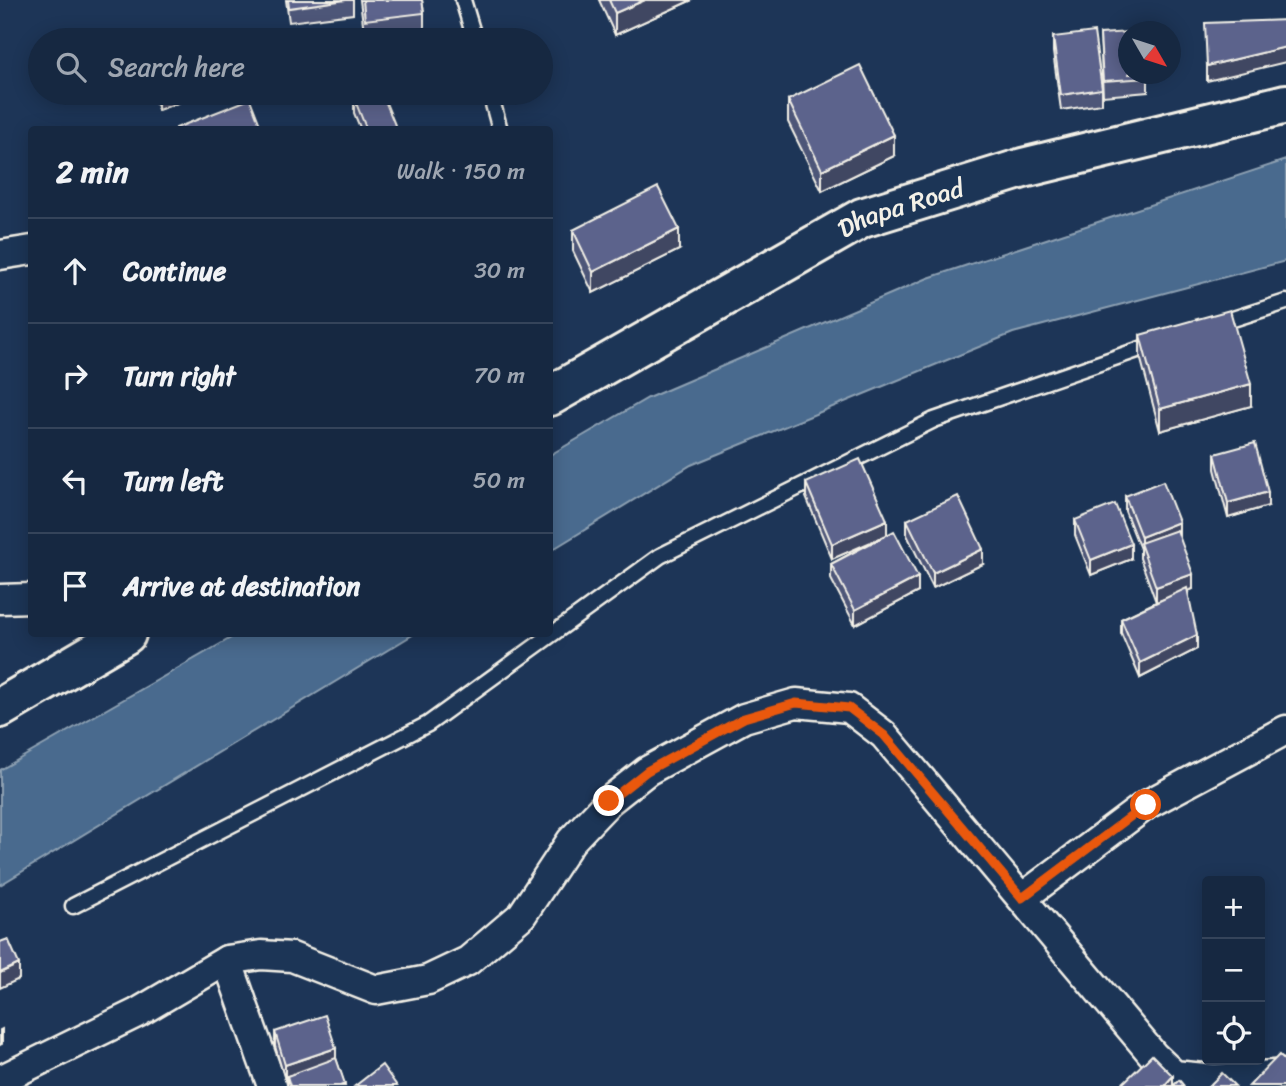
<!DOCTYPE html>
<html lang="en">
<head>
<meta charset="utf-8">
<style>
  body { margin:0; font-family:Sriracha,sans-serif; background:#1f3048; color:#f1f3f6 }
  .controls { position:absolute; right:21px; bottom:21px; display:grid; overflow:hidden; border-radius:7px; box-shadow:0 4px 18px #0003 }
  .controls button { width:63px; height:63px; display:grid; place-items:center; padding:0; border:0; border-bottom:2px solid #35445a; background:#162841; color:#f1f3f6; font:35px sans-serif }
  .compass { position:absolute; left:1118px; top:21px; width:63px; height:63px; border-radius:50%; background:#162841; box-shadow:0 4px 18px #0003; rotate:129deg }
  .stop { position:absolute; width:21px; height:21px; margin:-16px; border:5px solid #ea580c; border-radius:50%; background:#fff }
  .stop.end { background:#ea580c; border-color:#fff; box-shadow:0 2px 7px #0008 }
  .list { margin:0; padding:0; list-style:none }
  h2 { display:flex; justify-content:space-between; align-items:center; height:91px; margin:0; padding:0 28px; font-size:30px }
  h2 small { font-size:23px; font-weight:400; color:#9ea6b1 }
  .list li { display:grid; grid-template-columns:46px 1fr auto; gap:21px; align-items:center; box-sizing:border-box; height:105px; padding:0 28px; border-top:2px solid #35445a }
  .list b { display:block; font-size:26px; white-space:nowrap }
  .list em { font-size:23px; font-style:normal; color:#9ea6b1 }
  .icon { flex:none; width:38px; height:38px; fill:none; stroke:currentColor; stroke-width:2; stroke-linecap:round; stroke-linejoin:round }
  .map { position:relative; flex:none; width:1286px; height:1086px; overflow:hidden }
  .search { position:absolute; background:#162841; box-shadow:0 4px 18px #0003; left:28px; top:28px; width:525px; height:77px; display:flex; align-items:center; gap:18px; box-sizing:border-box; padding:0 24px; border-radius:38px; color:#9ea6b1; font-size:26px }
  .panel { position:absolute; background:#162841; box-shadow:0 4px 18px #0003; left:28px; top:126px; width:525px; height:511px; border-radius:7px }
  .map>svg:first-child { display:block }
  .water { fill:#486a8e; stroke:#8da0b2; stroke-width:2 }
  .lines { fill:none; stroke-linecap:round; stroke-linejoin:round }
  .lane-casing { stroke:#f4f1e8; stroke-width:19 }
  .street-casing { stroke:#f4f1e8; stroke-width:33 }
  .secondary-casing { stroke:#f4f1e8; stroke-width:44 }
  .lane { stroke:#1d3557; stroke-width:14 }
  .street { stroke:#1d3557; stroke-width:28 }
  .secondary { stroke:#1d3557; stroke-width:38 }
  .wall { fill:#4e5678; stroke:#f4f1e8; stroke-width:2 }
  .shaded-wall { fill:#404662; stroke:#f4f1e8; stroke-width:2 }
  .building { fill:#5b648c; stroke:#f4f1e8; stroke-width:2 }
  .route { stroke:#ea580c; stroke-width:9 }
  .labels { text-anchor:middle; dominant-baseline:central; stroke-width:6; stroke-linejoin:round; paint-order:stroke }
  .street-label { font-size:26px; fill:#f4f1e8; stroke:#1d3557 }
</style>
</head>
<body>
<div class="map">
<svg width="1286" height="1086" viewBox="0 0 1286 1086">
  <rect width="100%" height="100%" fill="#1d3557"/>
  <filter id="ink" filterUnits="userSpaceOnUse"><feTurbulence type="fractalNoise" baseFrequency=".0143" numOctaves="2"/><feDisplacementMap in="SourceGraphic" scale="14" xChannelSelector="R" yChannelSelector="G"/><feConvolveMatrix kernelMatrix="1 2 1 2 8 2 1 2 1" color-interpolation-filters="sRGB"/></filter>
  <g filter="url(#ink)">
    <g class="water">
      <polygon points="1286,160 1286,261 1013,333 691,465 550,551 550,455 648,398 928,278"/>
      <polygon points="238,634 414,634 0,885 0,770"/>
    </g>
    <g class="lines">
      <defs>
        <g id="lane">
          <polyline points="463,0 475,40"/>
          <polyline points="490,93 500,130"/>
          <polyline points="1214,325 1286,302"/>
          <polyline points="73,906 428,724 660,556 934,420 1158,343"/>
        </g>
        <g id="street">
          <polyline points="0,255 32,250"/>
          <polyline points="0,599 32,598"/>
          <polyline points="1022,898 1146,805 1286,730"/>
          <polyline points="227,960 272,1086"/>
          <polyline points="0,1080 137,1013 227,960 261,955 292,957 376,990 428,980 468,961 522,915 571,841 609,801 647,771 744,718 796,703 849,708 884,735 1154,1056 1174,1075 1214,1079 1286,1074"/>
        </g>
        <g id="secondary">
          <path id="s1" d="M550,396L862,218L1023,168L1286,104"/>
          <polyline points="0,708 126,634"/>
        </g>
      </defs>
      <use href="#lane" class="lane-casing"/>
      <use href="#street" class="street-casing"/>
      <use href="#secondary" class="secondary-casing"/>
      <use href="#lane" class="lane"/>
      <use href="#street" class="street"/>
      <use href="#secondary" class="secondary"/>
    </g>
    <g class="wall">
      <polygon points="286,0 353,0 353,14 289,22"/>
      <polygon points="360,0 422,0 424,13 424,35 379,40 365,40"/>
      <polygon points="599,0 692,0 615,35"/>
      <polygon points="1100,34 1148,74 1148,92 1103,96"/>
      <polygon points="1053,37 1102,89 1102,104 1061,110 1053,52"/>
      <polygon points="152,93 205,93 158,110"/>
      <polygon points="354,98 397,130 361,130 354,113"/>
      <polygon points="788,100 894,156 822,191 788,122"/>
      <polygon points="573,230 679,250 593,293 573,251"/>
      <polygon points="1140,335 1251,406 1160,431 1140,356"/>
      <polygon points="1215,454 1268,506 1228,518 1215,469"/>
      <polygon points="806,483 887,534 918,592 855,625 831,579 831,564 883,536 832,559 806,497"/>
      <polygon points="1125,496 1179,536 1193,589 1188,591 1197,649 1140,678 1121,633 1121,619 1156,602 1140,558 1140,549 1125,511"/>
      <polygon points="907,520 983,564 933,588 907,535"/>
      <polygon points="1075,520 1131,559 1091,575 1075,535"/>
      <polygon points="275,1032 336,1058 345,1086 287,1086 287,1079 285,1080 275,1046"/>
    </g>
    <g class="shaded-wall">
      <polygon points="645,0 692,0 615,35 615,13"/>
      <polygon points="1286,47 1286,62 1207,81 1207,66"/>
      <polygon points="164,93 205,93 158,110 158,95"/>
      <polygon points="894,135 894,156 822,191 822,170"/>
      <polygon points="679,229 679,250 593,293 593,272"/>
      <polygon points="1251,384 1251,406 1160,431 1160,409"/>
      <polygon points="1268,492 1268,506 1228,518 1228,503"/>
      <polygon points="887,520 887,535 832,559 832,544"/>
      <polygon points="1179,522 1179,536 1141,547 1141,537"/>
      <polygon points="1131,544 1131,559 1091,575 1091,560"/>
      <polygon points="983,549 983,564 933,588 933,573"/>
      <polygon points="1193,574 1193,589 1156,602 1156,587"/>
      <polygon points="918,577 918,592 855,625 855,610"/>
      <polygon points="1197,635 1197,649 1140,678 1140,663"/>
      <polygon points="19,964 19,979 0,988 0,973"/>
      <polygon points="2,1029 2,1044 0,1045 0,1030"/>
      <polygon points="336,1048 336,1063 287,1076 287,1079 285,1080 285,1065"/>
      <polygon points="1173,1076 1173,1086 1164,1086"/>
    </g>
    <g class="building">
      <polygon points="288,0 346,0 289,8"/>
      <polygon points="363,0 422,0 424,13 365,20"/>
      <polygon points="609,0 645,0 615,13"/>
      <polygon points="1286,20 1286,47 1207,66 1205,23"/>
      <polygon points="1094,32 1102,89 1061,95 1053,37"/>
      <polygon points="1129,32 1129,74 1148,74 1148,78 1103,81 1100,34"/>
      <polygon points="191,35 192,40 177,40"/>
      <polygon points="860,65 894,135 822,170 788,100"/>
      <polygon points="367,93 382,93 397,130 362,130 366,128 354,98"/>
      <polygon points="250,99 262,130 176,130 176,128"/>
      <polygon points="658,187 679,229 593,272 573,230"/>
      <polygon points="1230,310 1251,384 1160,409 1140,335"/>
      <polygon points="1255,443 1268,492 1228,503 1215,454"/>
      <polygon points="860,459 887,520 832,544 806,483"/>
      <polygon points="1163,481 1179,522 1141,537 1125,496"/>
      <polygon points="958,496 983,549 933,573 907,520"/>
      <polygon points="1115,504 1131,544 1091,560 1075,520"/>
      <polygon points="1177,530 1193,574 1156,587 1140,543"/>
      <polygon points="894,531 918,577 855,610 831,564"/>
      <polygon points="1187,588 1197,635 1140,663 1121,619"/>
      <polygon points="8,939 19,964 0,973 0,942"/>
      <polygon points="325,1015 336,1048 285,1065 275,1032"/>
      <polygon points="1152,1055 1173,1076 1164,1086 1120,1086"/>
      <polygon points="1279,1055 1286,1062 1286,1086 1249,1086"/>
      <polygon points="336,1058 345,1084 340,1086 290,1086 287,1076"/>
      <polygon points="382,1065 397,1086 355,1086"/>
      <polygon points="1222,1073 1235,1086 1209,1086"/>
      <polygon points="1179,1080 1184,1086 1173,1086"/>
    </g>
  </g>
  <g class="lines" filter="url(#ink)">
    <polyline class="route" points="609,801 647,771 744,718 796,703 849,708 884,735 1022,898 1146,805"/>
  </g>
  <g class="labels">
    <g class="street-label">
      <text stroke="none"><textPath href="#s1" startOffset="399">Dhapa Road</textPath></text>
    </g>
  </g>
</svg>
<div class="controls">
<button>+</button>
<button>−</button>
<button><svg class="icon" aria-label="locate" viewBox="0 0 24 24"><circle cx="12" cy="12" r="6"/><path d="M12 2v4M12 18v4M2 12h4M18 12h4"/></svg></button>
</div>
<svg class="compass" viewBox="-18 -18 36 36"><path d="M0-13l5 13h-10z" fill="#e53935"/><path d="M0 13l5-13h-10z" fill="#9ea6b1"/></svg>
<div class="stop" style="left:1146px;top:805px"></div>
<div class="stop end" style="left:609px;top:801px"></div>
<div class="search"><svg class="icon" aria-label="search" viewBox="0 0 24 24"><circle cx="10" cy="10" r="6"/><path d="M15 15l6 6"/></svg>Search here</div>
<section class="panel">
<h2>2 min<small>Walk · 150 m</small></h2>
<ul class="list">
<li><svg class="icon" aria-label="ahead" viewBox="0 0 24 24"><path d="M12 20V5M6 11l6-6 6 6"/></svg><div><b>Continue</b></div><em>30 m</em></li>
<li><svg class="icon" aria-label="right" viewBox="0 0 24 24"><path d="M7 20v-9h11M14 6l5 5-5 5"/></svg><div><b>Turn right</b></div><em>70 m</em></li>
<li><svg class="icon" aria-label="left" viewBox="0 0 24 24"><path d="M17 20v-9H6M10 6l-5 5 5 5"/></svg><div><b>Turn left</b></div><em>50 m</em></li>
<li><svg class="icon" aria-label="arrive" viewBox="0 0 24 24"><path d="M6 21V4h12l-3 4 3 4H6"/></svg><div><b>Arrive at destination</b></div></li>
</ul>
</section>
</div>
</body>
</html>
